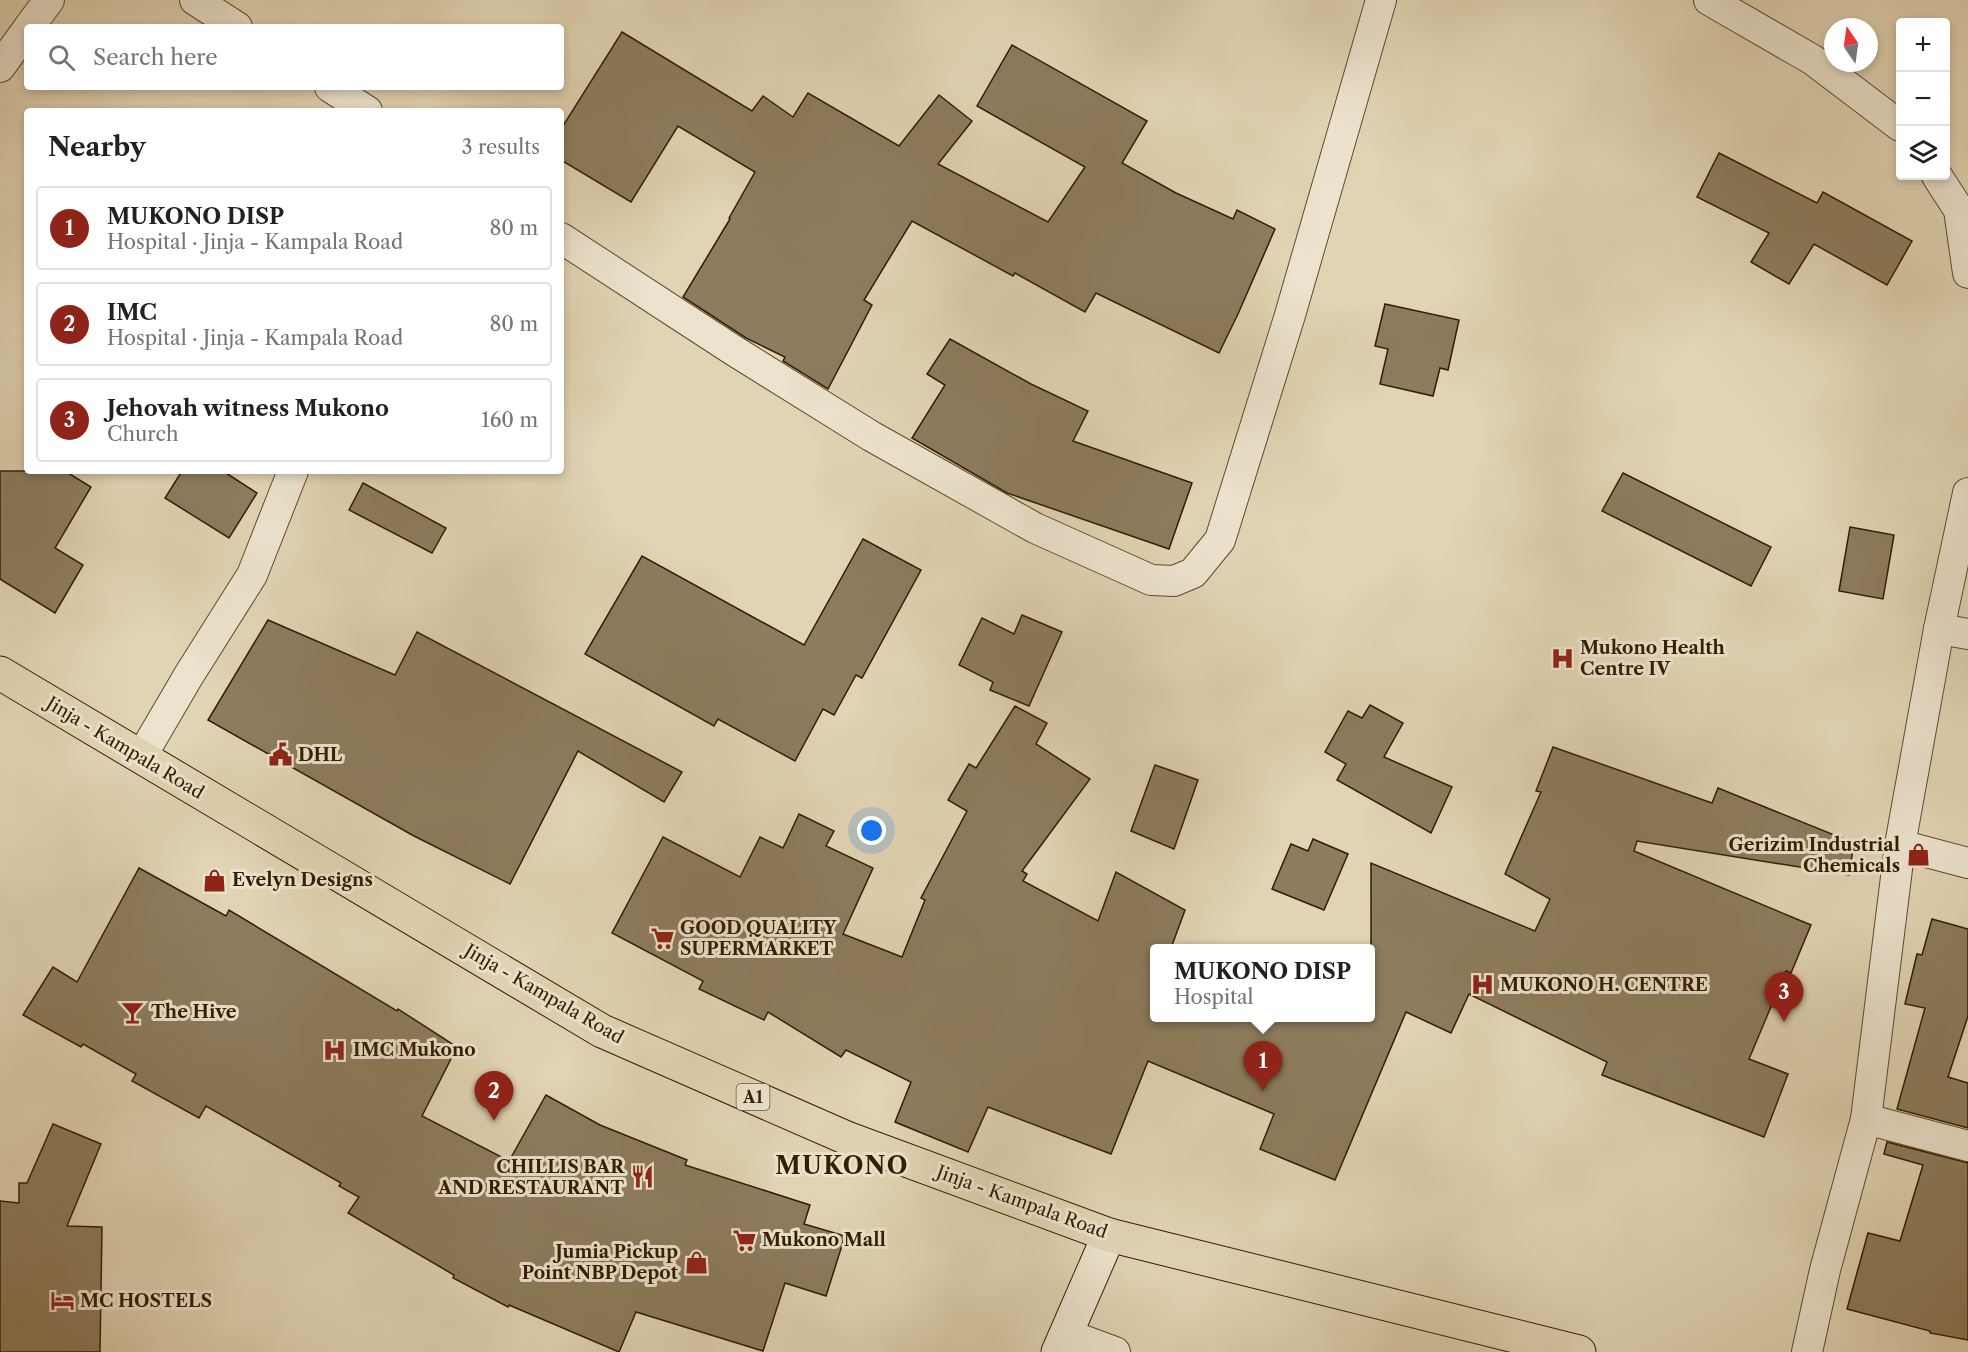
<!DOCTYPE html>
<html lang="en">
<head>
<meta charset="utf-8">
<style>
  body { margin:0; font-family:"Libre Caslon Text",serif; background:#f6f6f6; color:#202124 }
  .controls { position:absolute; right:18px; top:18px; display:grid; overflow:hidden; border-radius:6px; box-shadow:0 3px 9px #0003 }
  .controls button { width:54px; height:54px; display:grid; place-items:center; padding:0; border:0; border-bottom:2px solid #e0e0e0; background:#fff; color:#202124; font:30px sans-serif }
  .compass { position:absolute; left:1824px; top:18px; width:54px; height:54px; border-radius:50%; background:#fff; box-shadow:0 3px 9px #0003; rotate:347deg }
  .you { position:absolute; left:872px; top:831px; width:21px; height:21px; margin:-15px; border:4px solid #fff; border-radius:50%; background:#1a73e8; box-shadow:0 0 0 9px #1a73e833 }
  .badge { display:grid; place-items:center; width:39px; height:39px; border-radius:50%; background:#8f2418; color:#fff; font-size:20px; font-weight:700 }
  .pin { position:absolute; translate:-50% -50px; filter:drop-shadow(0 2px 3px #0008) }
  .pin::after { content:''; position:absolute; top:32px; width:21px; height:18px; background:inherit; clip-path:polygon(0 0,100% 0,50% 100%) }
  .popup { position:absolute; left:1150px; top:944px; width:225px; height:78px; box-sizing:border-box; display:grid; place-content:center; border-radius:6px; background:#fff; filter:drop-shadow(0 2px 4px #0005); font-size:20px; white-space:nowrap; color:#757577 }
  .popup b { font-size:22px; color:#202124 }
  .popup::after { content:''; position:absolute; left:50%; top:100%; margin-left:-12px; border:12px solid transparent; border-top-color:#fff }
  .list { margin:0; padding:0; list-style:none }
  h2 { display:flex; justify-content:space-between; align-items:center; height:78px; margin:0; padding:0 24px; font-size:26px }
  h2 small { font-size:20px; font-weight:400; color:#757577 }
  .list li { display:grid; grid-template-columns:39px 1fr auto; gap:18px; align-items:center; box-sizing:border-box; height:84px; margin:0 12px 12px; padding:0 12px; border:2px solid #e0e0e0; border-radius:6px }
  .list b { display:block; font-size:22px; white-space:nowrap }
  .list p { margin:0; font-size:20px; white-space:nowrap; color:#757577 }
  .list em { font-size:20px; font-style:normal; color:#757577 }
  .icon { flex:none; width:33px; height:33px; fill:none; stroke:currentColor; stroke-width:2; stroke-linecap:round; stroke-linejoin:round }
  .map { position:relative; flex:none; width:1968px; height:1352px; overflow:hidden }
  .search { position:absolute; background:#fff; box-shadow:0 3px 9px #0003; left:24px; top:24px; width:540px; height:66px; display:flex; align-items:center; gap:15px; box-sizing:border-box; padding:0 21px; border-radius:6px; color:#757577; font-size:22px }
  .panel { position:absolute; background:#fff; box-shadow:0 3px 9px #0003; left:24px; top:108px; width:540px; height:366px; border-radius:6px }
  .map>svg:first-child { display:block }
  .building { fill:#8d7c5d; stroke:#331c00; stroke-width:1.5 }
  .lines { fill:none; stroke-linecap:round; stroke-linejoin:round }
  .street-casing { stroke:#5e4a2d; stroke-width:32 }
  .secondary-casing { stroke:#331c00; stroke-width:35 }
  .highway-casing { stroke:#331c00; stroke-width:35 }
  .street { stroke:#ece3ce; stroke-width:30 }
  .secondary { stroke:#ece3ce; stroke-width:33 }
  .highway { stroke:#e1d4b3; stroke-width:33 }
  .labels { text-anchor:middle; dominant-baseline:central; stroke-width:6; stroke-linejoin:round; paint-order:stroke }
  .shield { fill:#ece3ce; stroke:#6a583e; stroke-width:1.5 }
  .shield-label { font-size:16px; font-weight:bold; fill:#331c00 }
  .poi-label { font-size:18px; font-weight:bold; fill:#331c00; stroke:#ece3ce; text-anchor:start }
  .street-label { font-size:18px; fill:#331c00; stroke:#ece3ce }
  .district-label { font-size:24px; font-weight:bold; letter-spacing:1.5px; fill:#331c00; stroke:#ece3ce }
</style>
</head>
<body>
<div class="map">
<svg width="1968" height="1352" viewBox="0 0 1968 1352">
  <rect width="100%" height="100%" fill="#e1d4b3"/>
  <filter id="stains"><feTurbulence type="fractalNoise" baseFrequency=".00333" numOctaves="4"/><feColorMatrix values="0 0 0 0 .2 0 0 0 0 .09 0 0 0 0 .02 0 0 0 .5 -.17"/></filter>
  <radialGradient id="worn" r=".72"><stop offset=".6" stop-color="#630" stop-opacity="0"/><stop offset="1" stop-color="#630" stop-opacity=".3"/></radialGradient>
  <g class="building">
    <polygon points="622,32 752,111 763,96 793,117 808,93 899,146 939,95 972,121 938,164 1048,222 1085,167 977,106 1012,45 1147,121 1122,163 1176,193 1233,219 1237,210 1275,229 1238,314 1219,353 1096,293 1085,312 1015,273 1013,276 912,221 864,300 872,305 828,389 783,361 785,357 746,338 683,297 730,219 729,218 755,172 678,126 631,202 561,160 561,129"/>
    <polygon points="1719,153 1817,203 1823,192 1912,241 1887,285 1814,244 1789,284 1751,262 1769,233 1697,197"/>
    <polygon points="1385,304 1459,320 1448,370 1440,368 1433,396 1380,384 1388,349 1375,346"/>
    <polygon points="950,339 1031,384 1088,411 1073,441 1192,483 1169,549 1007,493 912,438 945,385 927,374"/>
    <polygon points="0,471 65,471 91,487 55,548 83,565 55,613 0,579"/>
    <polygon points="182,471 223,471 257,493 229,538 165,498"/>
    <polygon points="1623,473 1771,547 1751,586 1602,511"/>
    <polygon points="363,483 446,528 432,553 349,510"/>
    <polygon points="1850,527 1894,535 1883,599 1839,591"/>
    <polygon points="863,539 921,570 862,678 856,675 834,715 823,709 795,761 718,719 714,726 585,654 642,556 804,645"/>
    <polygon points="1022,615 1062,632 1029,706 990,690 993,682 959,665 982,618 1014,634"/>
    <polygon points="268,620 395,675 417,632 682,772 664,802 578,751 510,884 414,836 208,720"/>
    <polygon points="1370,705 1403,723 1384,757 1452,787 1431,833 1337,780 1346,764 1325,752 1348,711 1362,718"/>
    <polygon points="1015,706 1047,723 1036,744 1090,779 1022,871 1027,874 1023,881 1098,921 1116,872 1185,910 1171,948 1155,948 1155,1017 1371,1017 1371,863 1535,931 1550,899 1505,874 1541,792 1536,791 1553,747 1712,803 1718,788 1854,843 1849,875 1637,841 1634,851 1811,925 1791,973 1786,971 1749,1059 1788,1074 1764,1137 1602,1075 1607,1062 1469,994 1451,1033 1406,1012 1335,1180 1260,1149 1274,1114 1148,1061 1111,1154 988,1107 968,1152 895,1122 911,1082 846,1050 841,1057 768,1012 764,1020 699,989 703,981 612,933 663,837 740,877 760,837 783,848 799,814 834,831 826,846 873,868 843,934 902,957 925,900 921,898 967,811 948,800 969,764 976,768"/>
    <polygon points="1155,765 1198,780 1174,849 1131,831"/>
    <polygon points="1313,839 1348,854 1324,910 1272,889 1291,844 1308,851"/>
    <polygon points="139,868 226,916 229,910 397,1011 398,1009 457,1047 422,1116 509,1161 546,1095 600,1125 687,1160 685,1165 810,1205 804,1224 845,1236 826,1296 785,1283 763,1351 636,1312 619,1352 509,1305 508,1307 453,1278 454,1275 348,1213 359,1197 339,1186 341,1183 206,1106 199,1118 132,1081 136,1074 83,1044 81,1047 23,1015 53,967 77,982"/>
    <polygon points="1932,919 1968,929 1968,1016 1948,1077 1968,1083 1968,1128 1897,1109 1925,1008 1905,1004 1917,954 1922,955"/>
    <polygon points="53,1124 101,1144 67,1226 102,1227 100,1352 0,1352 0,1201 19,1203 19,1183 27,1183"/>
    <polygon points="1887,1142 1968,1163 1968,1340 1930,1333 1930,1331 1847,1309 1868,1233 1900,1241 1923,1165 1884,1154"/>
  </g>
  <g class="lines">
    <defs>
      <g id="street">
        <polyline points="195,0 237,27"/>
        <polyline points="1709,0 1813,60 1900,126"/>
        <polyline points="29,27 49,0"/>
        <polyline points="0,67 27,30"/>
        <polyline points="330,87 367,111"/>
        <polyline points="1937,176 1959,210 1968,273"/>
        <polyline points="561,238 733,350 871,436 1035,528 1151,580 1174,581 1193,573 1220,540 1290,315 1381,0"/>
        <polyline points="1939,629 1968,634"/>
        <polyline points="141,757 189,675 252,575 293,471"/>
        <polyline points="1900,845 1968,863"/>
        <polyline points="1866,1119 1968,1146"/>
        <polyline points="1066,1334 1115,1352"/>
        <polyline points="1807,1352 1825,1270 1866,1119 1900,845 1939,629 1968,493"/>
      </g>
      <polyline id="secondary" points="1058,1352 1109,1235"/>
      <polyline id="highway" points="0,673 602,1031 849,1139 1109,1235 1579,1352"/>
    </defs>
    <use href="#street" class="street-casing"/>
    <use href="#secondary" class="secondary-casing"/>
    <use href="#highway" class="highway-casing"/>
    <use href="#street" class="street"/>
    <use href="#secondary" class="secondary"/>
    <use href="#highway" class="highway"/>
  </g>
  <defs>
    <symbol id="hospital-bare" viewBox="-9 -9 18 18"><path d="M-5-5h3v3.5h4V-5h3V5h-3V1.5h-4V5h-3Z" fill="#8f2418" stroke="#ece3ce" stroke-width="2.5" paint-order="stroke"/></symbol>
    <symbol id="civic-bare" viewBox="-9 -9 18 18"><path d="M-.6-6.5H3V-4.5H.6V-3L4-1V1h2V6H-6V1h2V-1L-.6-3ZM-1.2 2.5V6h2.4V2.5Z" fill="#8f2418" stroke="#ece3ce" stroke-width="2.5" paint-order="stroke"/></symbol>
    <symbol id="shop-bare" viewBox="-9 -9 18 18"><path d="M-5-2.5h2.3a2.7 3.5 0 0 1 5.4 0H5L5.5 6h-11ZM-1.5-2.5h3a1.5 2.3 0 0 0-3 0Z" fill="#8f2418" stroke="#ece3ce" stroke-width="2.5" paint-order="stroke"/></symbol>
    <symbol id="supermarket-bare" viewBox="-9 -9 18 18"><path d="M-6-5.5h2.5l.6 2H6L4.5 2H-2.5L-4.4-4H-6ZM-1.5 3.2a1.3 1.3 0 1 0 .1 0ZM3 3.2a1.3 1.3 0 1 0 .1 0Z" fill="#8f2418" stroke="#ece3ce" stroke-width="2.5" paint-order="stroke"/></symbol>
    <symbol id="bar-bare" viewBox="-9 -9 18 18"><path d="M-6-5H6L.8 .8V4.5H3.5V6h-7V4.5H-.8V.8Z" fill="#8f2418" stroke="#ece3ce" stroke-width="2.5" paint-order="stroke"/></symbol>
    <symbol id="restaurant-bare" viewBox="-9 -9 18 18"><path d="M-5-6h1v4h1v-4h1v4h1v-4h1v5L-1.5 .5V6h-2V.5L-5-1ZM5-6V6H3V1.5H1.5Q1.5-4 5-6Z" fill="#8f2418" stroke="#ece3ce" stroke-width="2.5" paint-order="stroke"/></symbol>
    <symbol id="hotel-bare" viewBox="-9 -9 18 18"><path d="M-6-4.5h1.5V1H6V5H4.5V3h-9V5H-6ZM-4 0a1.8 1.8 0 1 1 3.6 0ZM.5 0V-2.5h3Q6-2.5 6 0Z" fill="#8f2418" stroke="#ece3ce" stroke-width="2.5" paint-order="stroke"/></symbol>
  </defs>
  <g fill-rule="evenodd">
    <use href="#hospital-bare" x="1546" y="642" width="33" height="33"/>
    <use href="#civic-bare" x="264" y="738" width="33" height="33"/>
    <use href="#shop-bare" x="1902" y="838" width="33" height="33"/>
    <use href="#shop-bare" x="198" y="864" width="33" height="33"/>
    <use href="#supermarket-bare" x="646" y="922" width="33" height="33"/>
    <use href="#hospital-bare" x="1466" y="968" width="33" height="33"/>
    <use href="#bar-bare" x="116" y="996" width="33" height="33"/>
    <use href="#hospital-bare" x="318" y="1034" width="33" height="33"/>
    <use href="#restaurant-bare" x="626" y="1160" width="33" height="33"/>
    <use href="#supermarket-bare" x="728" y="1224" width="33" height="33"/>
    <use href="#shop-bare" x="680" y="1246" width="33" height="33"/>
    <use href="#hotel-bare" x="46" y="1284" width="33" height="33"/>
  </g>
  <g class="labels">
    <rect class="shield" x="736.5" y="1084" width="33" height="26" rx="4.5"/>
    <g class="shield-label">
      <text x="753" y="1097">A1</text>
    </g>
    <g class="poi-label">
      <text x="1580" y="648">Mukono Health<tspan x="1580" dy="21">Centre IV</tspan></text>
      <text x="298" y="755">DHL</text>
      <text x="1900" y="845" text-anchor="end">Gerizim Industrial<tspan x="1900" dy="21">Chemicals</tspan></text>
      <text x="232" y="880">Evelyn Designs</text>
      <text x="680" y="928">GOOD QUALITY<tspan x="680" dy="21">SUPERMARKET</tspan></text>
      <text x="1500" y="985">MUKONO H. CENTRE</text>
      <text x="151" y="1012">The Hive</text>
      <text x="353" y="1050">IMC Mukono</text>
      <text x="624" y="1167" text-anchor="end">CHILLIS BAR<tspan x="624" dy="21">AND RESTAURANT</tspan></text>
      <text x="762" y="1240">Mukono Mall</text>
      <text x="678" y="1252" text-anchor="end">Jumia Pickup<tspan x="678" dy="21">Point NBP Depot</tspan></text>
      <text x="80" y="1301">MC HOSTELS</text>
    </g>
    <g class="street-label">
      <text transform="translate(125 748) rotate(31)">Jinja - Kampala Road</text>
      <text transform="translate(544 994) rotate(30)">Jinja - Kampala Road</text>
      <text transform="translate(1022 1202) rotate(20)">Jinja - Kampala Road</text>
    </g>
    <g class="district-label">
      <text x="842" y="1165">MUKONO</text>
    </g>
  </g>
  <rect width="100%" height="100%" filter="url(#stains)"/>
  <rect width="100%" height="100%" fill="url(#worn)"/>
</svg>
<div class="controls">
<button>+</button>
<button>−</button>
<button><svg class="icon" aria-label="layers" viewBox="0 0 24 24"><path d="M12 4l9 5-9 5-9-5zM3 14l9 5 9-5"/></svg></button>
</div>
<svg class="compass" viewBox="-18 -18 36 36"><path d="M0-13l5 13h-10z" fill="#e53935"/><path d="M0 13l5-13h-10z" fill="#757577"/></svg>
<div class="you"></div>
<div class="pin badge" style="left:1263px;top:1091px">1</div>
<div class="popup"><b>MUKONO DISP</b>Hospital</div>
<div class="pin badge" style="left:494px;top:1121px">2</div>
<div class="pin badge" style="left:1784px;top:1022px">3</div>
<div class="search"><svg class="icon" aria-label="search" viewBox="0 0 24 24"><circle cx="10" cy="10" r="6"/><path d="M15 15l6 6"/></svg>Search here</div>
<section class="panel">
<h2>Nearby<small>3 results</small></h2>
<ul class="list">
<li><span class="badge">1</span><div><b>MUKONO DISP</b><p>Hospital · Jinja - Kampala Road</p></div><em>80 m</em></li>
<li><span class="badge">2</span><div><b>IMC</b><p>Hospital · Jinja - Kampala Road</p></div><em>80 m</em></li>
<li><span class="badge">3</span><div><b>Jehovah witness Mukono</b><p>Church</p></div><em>160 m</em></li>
</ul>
</section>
</div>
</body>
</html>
